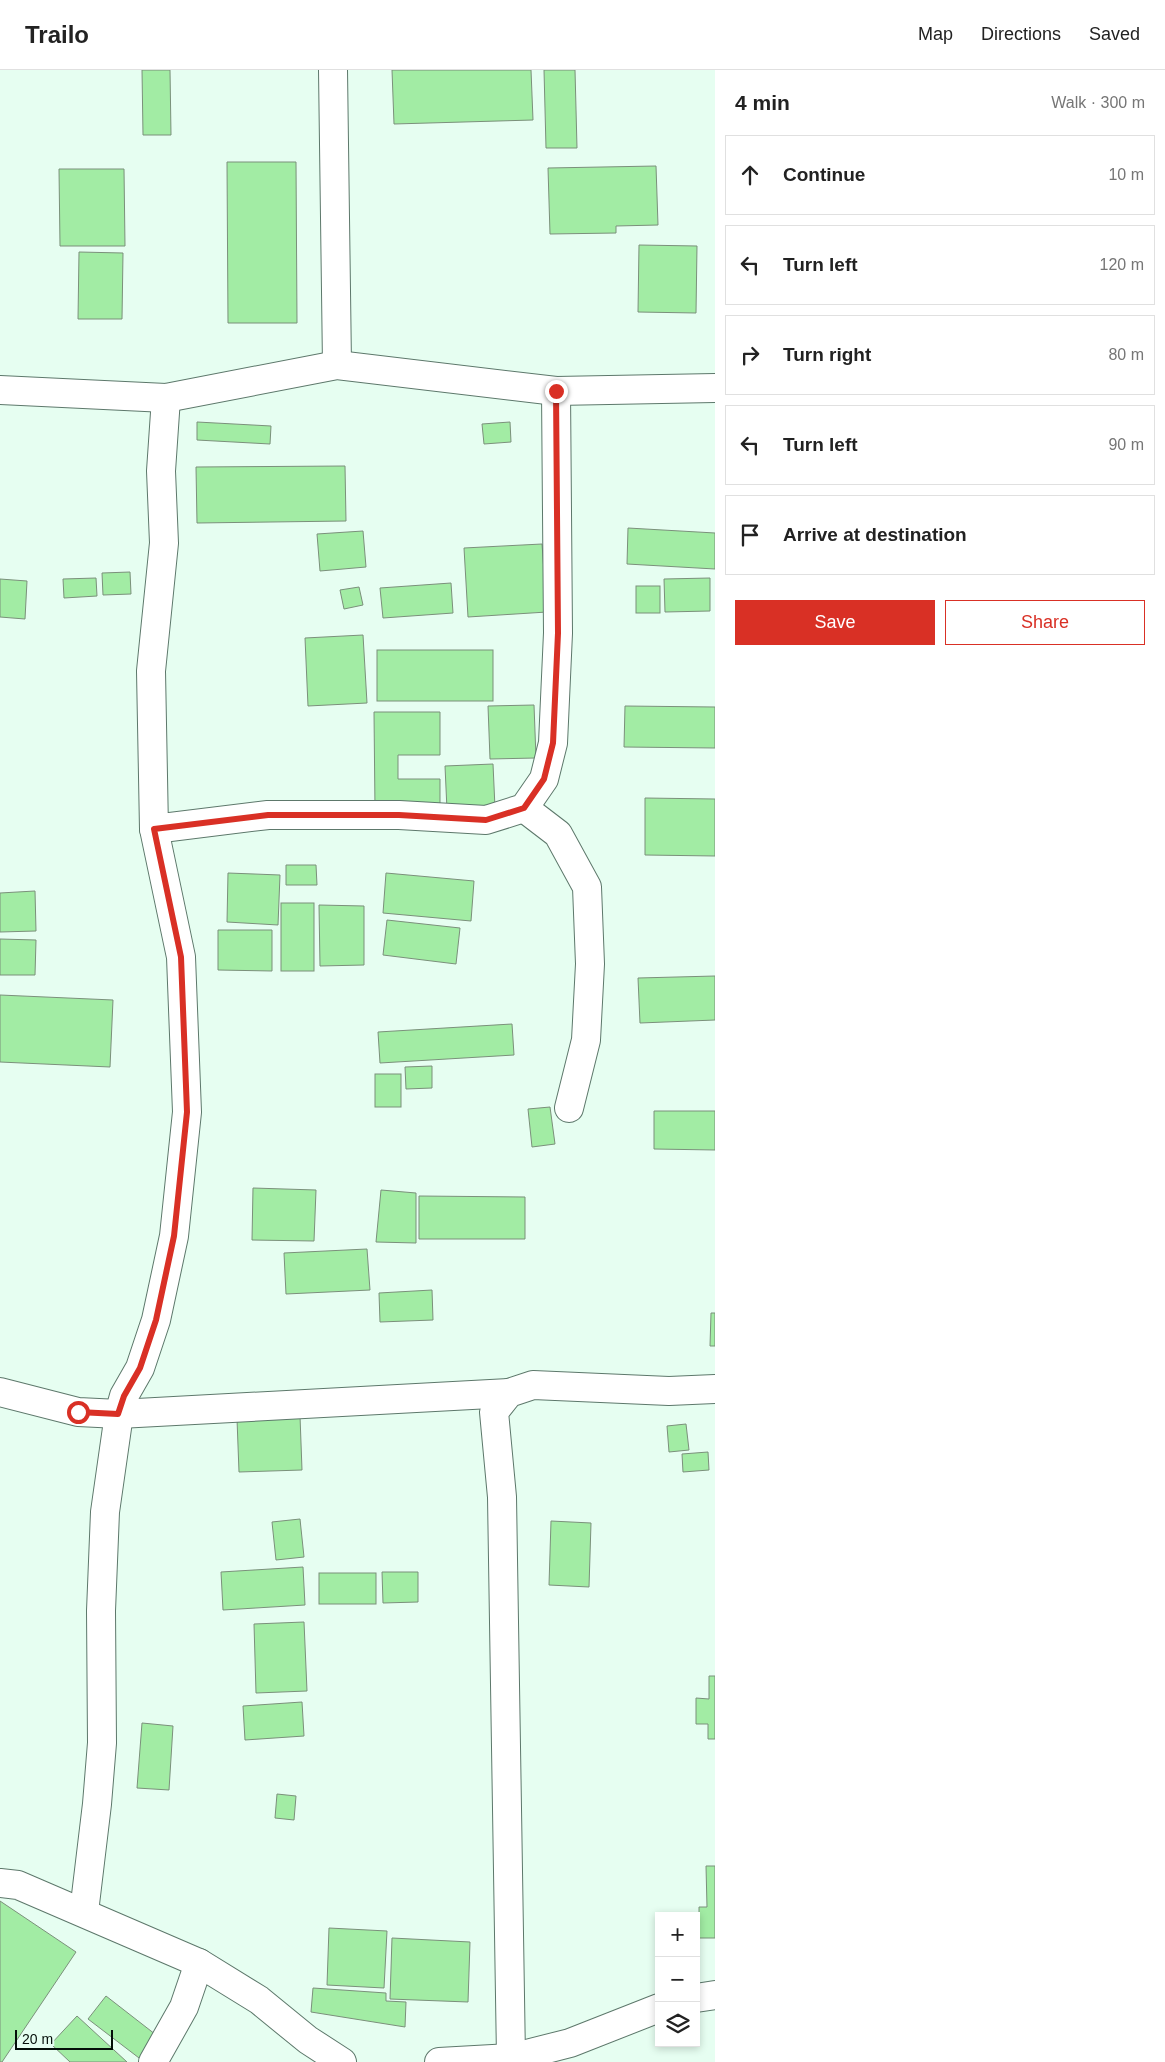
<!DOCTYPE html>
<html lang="en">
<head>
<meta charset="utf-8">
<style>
  body { margin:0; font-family:Helvetica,sans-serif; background:#f6f6f6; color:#222 }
  .controls { position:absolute; right:15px; bottom:15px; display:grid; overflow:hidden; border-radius:0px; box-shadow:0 2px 8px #0003 }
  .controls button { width:45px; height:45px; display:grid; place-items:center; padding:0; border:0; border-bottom:1px solid #e0e0e0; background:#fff; color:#222; font:25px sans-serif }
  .scale { position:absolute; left:15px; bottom:12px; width:98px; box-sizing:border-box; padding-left:5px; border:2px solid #050f0a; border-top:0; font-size:14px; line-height:18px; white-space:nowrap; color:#050f0a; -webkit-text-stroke:4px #e6fef1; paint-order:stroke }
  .stop { position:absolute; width:15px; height:15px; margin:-11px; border:4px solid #d93025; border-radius:50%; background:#fff }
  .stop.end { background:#d93025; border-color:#fff; box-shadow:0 1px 5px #0008 }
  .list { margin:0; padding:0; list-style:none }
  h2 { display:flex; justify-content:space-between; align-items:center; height:65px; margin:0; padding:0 20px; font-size:21px }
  h2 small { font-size:16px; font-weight:400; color:#767676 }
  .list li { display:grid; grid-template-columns:32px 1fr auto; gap:15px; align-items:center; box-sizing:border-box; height:80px; margin:0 10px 10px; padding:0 10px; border:1px solid #e0e0e0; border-radius:0px }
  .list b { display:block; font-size:19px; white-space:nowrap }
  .list em { font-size:16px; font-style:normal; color:#767676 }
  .actions { display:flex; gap:10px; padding:15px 20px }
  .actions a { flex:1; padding:11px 0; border:1px solid #d93025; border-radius:0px; text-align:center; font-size:18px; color:#d93025 }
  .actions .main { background:#d93025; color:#fff }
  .icon { flex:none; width:28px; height:28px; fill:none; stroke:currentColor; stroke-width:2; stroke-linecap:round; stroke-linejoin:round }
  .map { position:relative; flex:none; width:715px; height:1992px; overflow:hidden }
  header { display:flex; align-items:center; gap:30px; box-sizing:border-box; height:70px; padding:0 25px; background:#fff; border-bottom:1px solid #e0e0e0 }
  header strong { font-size:24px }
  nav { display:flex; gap:28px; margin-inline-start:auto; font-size:18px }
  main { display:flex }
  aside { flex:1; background:#fff }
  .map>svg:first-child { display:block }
  .building { fill:#a2eca4; stroke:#7b907b }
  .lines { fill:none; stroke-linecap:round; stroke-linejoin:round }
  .street-casing { stroke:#5d786b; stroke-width:30 }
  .street { stroke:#fff; stroke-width:28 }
  .route { stroke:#d93025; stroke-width:6 }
</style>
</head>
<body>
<header>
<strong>Trailo</strong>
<nav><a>Map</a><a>Directions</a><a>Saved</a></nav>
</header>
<main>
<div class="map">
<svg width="715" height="1992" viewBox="0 0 715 1992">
  <rect width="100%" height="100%" fill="#e6fef1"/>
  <g class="building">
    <polygon points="142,0 170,0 171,65 143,65"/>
    <polygon points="392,0 531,0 533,50 394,54"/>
    <polygon points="544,0 575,0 577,78 546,78"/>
    <polygon points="227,92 296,92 297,253 228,253"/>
    <polygon points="656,96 658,155 616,156 616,163 550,164 548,98"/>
    <polygon points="59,99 124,99 125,176 60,176"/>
    <polygon points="639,175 697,176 696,243 638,242"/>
    <polygon points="79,182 123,183 122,249 78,249"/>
    <polygon points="197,352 271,356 270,374 197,370"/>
    <polygon points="510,352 511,372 484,374 482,354"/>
    <polygon points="345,396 346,451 197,453 196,397"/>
    <polygon points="628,458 715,463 715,499 627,494"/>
    <polygon points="363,461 366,497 320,501 317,464"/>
    <polygon points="542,474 547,542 468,547 464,478"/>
    <polygon points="130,502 131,524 103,525 102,503"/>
    <polygon points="96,508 97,526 64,528 63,509"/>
    <polygon points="710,508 710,541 665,542 664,509"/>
    <polygon points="0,509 27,511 25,549 0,547"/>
    <polygon points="451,513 453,543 383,548 380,518"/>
    <rect x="636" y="516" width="24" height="27"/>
    <polygon points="359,517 363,535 344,539 340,520"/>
    <polygon points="363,565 367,633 308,636 305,568"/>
    <rect x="377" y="580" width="116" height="51"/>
    <polygon points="534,635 536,688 490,689 488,636"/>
    <polygon points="625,636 715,637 715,678 624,677"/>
    <polygon points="374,642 440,642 440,685 398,685 398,709 440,709 440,740 375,740"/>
    <polygon points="493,694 495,738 447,740 445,696"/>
    <polygon points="645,728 715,729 715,786 645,785"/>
    <polygon points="286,795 316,795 317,815 286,815"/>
    <polygon points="228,803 280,805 278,855 227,852"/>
    <polygon points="386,803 474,811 471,851 383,843"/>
    <polygon points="35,821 36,861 0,862 0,823"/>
    <rect x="281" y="833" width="33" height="68"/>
    <polygon points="319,835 364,836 364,895 320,896"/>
    <polygon points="387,850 460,858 456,894 383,885"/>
    <polygon points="218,860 272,860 272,901 218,900"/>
    <polygon points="0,869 36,870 35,905 0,905"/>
    <polygon points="715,906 715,950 640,953 638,908"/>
    <polygon points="0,925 113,930 110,997 0,992"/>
    <polygon points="512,954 514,985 380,993 378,962"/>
    <polygon points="432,996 432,1018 406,1019 405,997"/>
    <rect x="375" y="1004" width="26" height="33"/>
    <polygon points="550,1037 555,1074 532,1077 528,1039"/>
    <polygon points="654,1041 715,1041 715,1080 654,1079"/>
    <polygon points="253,1118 316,1120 314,1171 252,1170"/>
    <polygon points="381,1120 416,1123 416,1173 376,1172"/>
    <polygon points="419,1126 525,1127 525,1169 419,1169"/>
    <polygon points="367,1179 370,1220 286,1224 284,1183"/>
    <polygon points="432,1220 433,1250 380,1252 379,1223"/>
    <polygon points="711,1243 715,1243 715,1276 710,1276"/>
    <polygon points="300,1346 302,1400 239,1402 237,1349"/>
    <polygon points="686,1354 689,1380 669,1382 667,1356"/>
    <polygon points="708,1382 709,1400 683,1402 682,1384"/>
    <polygon points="300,1449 304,1487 276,1490 272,1452"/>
    <polygon points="551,1451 591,1453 589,1517 549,1515"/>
    <polygon points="303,1497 305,1535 223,1540 221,1502"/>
    <polygon points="382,1502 418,1502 418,1532 383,1533"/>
    <rect x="319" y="1503" width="57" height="31"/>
    <polygon points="304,1552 307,1621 256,1623 254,1554"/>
    <polygon points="709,1606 715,1606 715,1669 708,1669 708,1654 696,1654 696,1628 709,1629"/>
    <polygon points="302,1632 304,1666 245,1670 243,1636"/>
    <polygon points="142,1653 173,1656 169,1720 137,1718"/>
    <polygon points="277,1724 296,1726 294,1750 275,1748"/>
    <polygon points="706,1796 715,1796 715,1868 699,1868 699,1837 707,1837"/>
    <polygon points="0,1831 76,1882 2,1992 0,1992"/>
    <polygon points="329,1858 387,1861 384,1918 327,1915"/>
    <polygon points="392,1868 470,1872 468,1932 390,1929"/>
    <polygon points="313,1918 386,1923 386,1931 406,1932 405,1957 311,1942"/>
    <polygon points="106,1926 160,1968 143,1991 88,1949"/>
    <polygon points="77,1946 127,1992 70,1992 51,1974"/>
  </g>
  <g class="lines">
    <defs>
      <g id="street">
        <polyline points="333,0 337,295"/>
        <polyline points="0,320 166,328 337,295 556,321 715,318"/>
        <polyline points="166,328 161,401 164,473 151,601 154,759 268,745 399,745 486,750 524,738 544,709 553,673 558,563 556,321"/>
        <polyline points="524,738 558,764 587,817 590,894 586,970 569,1038"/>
        <polyline points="0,1322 78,1342 119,1344 509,1323"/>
        <polyline points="0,1813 18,1815 199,1893 259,1930 308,1970 342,1992"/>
        <polyline points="84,1842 97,1734 102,1673 101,1541 105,1442 119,1344 124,1326 140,1298 156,1250 174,1166 187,1042 181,887 154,759"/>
        <polyline points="696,1928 715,1925"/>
        <polyline points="511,1988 502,1427 494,1342 509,1323 533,1315 669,1321 715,1319"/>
        <polyline points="153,1992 184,1937 199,1893"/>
        <polyline points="439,1992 511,1988 570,1973 659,1938"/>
      </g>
    </defs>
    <use href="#street" class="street-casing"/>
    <use href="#street" class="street"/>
  </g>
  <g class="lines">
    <polyline class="route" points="78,1342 118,1344 124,1326 140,1298 156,1250 174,1166 187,1042 181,887 154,759 268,745 399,745 486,750 524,738 544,709 553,673 558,563 556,321"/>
  </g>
</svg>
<div class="controls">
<button>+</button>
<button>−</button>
<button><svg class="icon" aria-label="layers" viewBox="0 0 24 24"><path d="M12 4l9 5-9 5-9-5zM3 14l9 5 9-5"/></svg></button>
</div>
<div class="scale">20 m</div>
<div class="stop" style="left:78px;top:1342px"></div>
<div class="stop end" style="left:556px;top:321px"></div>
</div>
<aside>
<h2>4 min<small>Walk · 300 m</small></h2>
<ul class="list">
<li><svg class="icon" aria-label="ahead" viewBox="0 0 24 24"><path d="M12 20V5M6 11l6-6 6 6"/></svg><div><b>Continue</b></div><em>10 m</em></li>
<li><svg class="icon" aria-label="left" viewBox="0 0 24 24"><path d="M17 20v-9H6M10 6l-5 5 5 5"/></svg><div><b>Turn left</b></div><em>120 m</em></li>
<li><svg class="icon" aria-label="right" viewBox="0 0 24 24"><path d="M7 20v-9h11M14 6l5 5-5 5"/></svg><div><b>Turn right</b></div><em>80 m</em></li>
<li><svg class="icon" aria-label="left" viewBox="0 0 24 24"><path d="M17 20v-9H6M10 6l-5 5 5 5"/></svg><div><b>Turn left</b></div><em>90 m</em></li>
<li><svg class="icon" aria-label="arrive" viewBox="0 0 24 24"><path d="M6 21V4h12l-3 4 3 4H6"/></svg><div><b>Arrive at destination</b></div></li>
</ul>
<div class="actions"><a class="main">Save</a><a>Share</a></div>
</aside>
</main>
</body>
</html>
